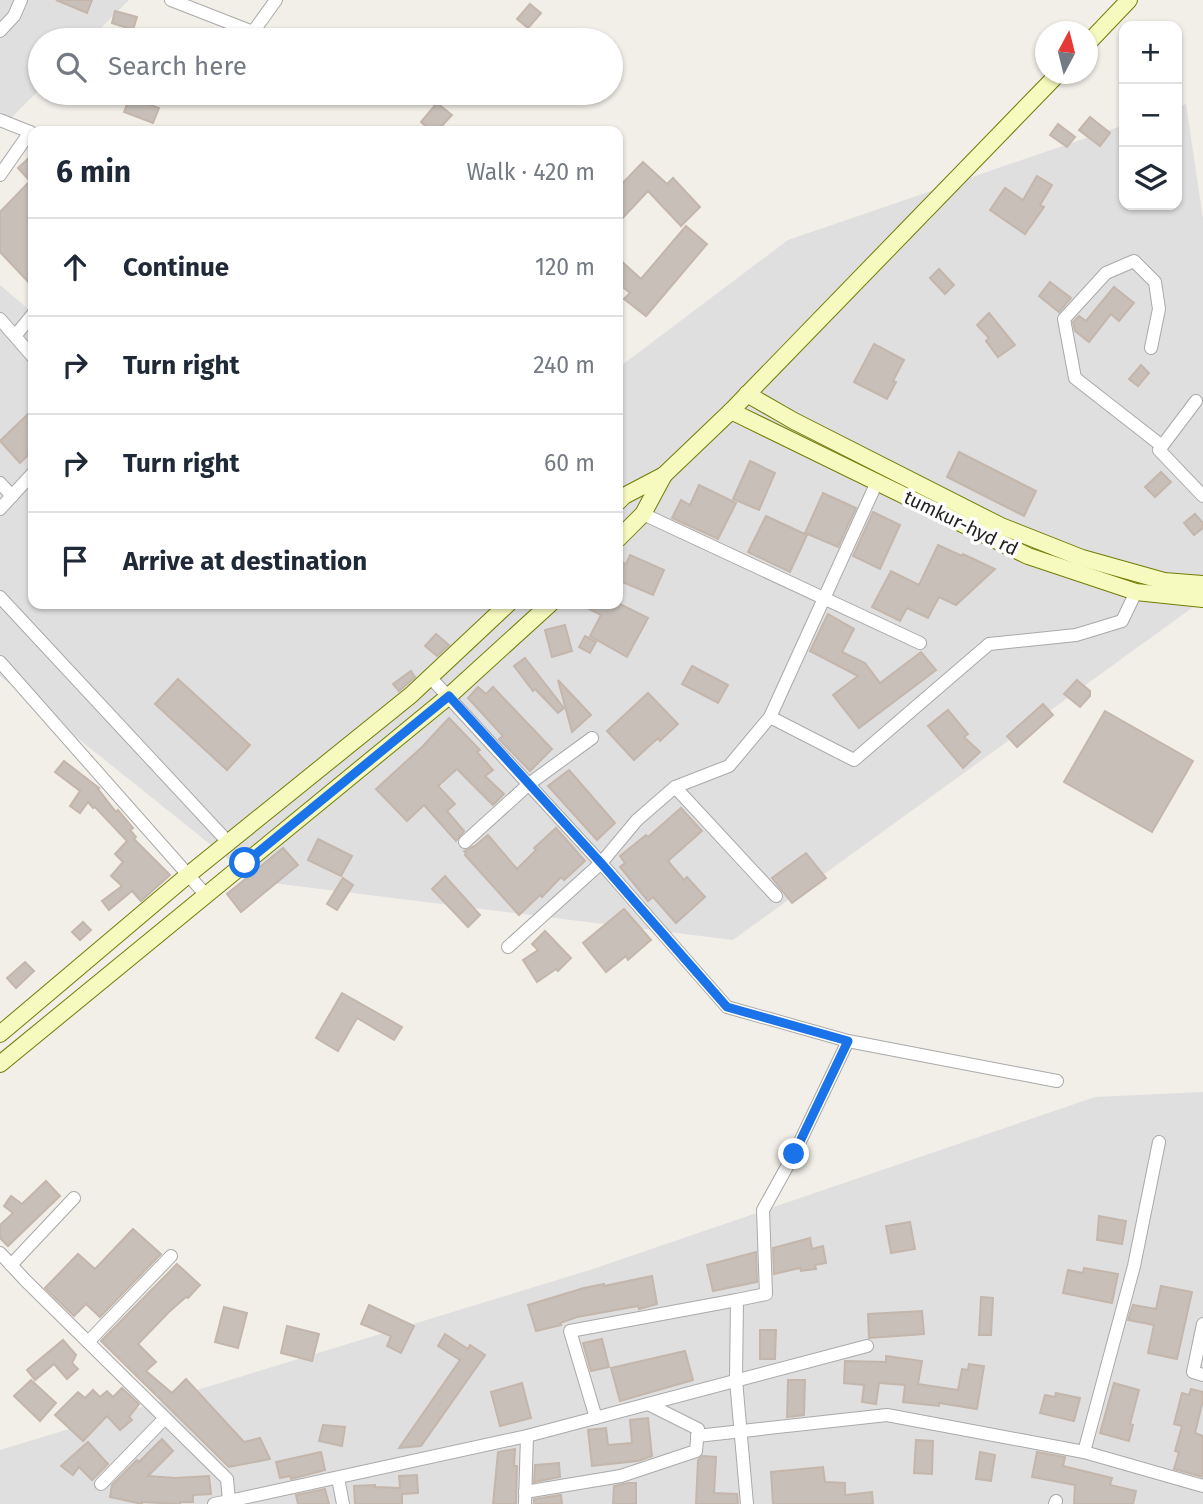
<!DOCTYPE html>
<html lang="en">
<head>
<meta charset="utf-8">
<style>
  body { margin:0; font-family:"Fira Sans",sans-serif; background:#f6f6f7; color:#1f2937 }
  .controls { position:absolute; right:21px; top:21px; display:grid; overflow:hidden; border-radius:14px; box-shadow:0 2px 5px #0004 }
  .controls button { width:63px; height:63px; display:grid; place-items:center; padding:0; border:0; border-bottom:2px solid #e0e1e3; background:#fff; color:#1f2937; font:35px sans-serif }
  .compass { position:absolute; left:1035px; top:21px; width:63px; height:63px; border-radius:50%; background:#fff; box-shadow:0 2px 5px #0004; rotate:7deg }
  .stop { position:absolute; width:21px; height:21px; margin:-16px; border:5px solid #1a73e8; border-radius:50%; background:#fff }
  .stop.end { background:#1a73e8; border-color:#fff; box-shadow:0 2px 7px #0008 }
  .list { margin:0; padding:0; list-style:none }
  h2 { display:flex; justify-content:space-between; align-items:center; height:91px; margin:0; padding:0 28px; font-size:30px }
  h2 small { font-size:23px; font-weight:400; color:#747a83 }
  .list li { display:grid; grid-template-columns:46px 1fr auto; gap:21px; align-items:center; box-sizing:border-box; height:98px; padding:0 28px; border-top:2px solid #e0e1e3 }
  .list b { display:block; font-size:26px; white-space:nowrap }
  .list em { font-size:23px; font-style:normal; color:#747a83 }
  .icon { flex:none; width:38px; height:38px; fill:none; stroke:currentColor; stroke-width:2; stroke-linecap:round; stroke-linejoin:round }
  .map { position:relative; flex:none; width:1203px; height:1504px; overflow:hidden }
  .search { position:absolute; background:#fff; box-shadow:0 2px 5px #0004; left:28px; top:28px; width:595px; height:77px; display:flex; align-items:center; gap:18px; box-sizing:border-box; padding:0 24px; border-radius:38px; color:#747a83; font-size:26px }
  .panel { position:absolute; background:#fff; box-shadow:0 2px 5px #0004; left:28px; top:126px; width:595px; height:483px; border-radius:14px }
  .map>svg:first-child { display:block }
  .residential { fill:#e0dfdf }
  .building { fill:#c7bfb8; stroke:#c4b6ab; stroke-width:2 }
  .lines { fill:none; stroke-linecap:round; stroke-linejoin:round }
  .minor-casing { stroke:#a9a9a9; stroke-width:14 }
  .secondary-casing { stroke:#707d05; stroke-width:18 }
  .minor { stroke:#fff; stroke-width:12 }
  .secondary { stroke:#f7fabf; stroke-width:16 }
  .route { stroke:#1a73e8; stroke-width:9 }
  .labels { text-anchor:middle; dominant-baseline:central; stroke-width:7; stroke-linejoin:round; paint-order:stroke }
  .street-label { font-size:19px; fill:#222; stroke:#fff }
</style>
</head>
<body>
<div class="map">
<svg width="1203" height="1504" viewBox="0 0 1203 1504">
  <rect width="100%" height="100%" fill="#f2efe9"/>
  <g class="residential">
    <polygon points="0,0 129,0 89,40 40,40 40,89 0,129"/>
    <polygon points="1186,104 1203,219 1203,600 733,940 256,881 0,676 0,285 33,313 33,604 618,604 618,368 788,240 1124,125 1124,205 1177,205 1177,107"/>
    <polygon points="1203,1092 1203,1504 0,1504 0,1450 590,1270 1095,1097"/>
  </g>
  <g class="building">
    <polygon points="56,0 92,0 87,13"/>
    <polygon points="530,4 541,13 528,28 517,19"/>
    <polygon points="115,11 137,17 133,30 112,23"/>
    <polygon points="130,97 159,108 153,123 124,112"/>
    <polygon points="437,103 452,115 437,131 431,131 421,122"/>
    <polygon points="1090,117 1110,133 1100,146 1079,130"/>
    <polygon points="1058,124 1075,137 1067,147 1050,135"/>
    <polygon points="33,154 33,287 0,252 0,212 30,181 18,168"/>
    <polygon points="643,162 667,184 673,178 700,207 681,226 648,191 618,223 618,188"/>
    <polygon points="1037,176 1052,185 1040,205 1044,207 1025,234 990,210 1005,188 1023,200"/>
    <polygon points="686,226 707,244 646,316 624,299 630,293 618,283 618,258 641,279"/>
    <polygon points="939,269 954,285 945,294 930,278"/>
    <polygon points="1050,282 1071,298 1059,312 1039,296"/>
    <polygon points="1114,287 1134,303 1119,321 1111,314 1089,342 1075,331 1073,322 1079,316 1086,321"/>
    <polygon points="989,313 1015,345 998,357 986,341 989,338 977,325"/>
    <polygon points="874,344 904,360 893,381 896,382 887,399 854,382"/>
    <polygon points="1141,365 1149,373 1138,386 1129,379"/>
    <polygon points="33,409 33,450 20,463 0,441"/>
    <polygon points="959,452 1036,491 1024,516 947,477"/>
    <polygon points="750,461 775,473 759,510 733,499"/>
    <polygon points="1161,472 1171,482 1155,497 1145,487"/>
    <polygon points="699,485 736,503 718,539 672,518 681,500 690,505"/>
    <polygon points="823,493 856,508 838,547 805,533"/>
    <polygon points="873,512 900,525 880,569 853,556"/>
    <polygon points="1195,514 1203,523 1203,528 1194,535 1184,523"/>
    <polygon points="766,516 807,535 790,572 748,552"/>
    <polygon points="938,545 962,556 963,554 995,569 956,605 939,597 928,618 907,608 900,621 872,607 891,571 919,585"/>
    <polygon points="630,555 664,570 653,595 618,580 618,561 626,564"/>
    <polygon points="580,604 620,604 648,618 627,657 590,636 601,615"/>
    <polygon points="828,614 854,629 842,652 865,663 880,683 921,652 936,670 859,728 833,695 858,676 810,651"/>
    <polygon points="565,625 572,651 552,657 545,630"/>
    <polygon points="436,634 449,645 437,656 425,646"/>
    <polygon points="585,636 596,642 590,653 579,647"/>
    <polygon points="525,658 564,708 558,713 535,689 533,691 514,666"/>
    <polygon points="692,666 728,685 718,703 682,684"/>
    <polygon points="411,671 415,677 399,691 393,684"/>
    <polygon points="178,679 250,745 227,770 155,704"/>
    <polygon points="558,680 591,715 572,732"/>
    <polygon points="1077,680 1090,691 1090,696 1080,707 1064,694"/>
    <polygon points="478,687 486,694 493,687 552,749 530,771 499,739 503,736 468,698"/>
    <polygon points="648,693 678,724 660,741 658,738 634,760 607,731"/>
    <polygon points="1043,704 1053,715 1017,747 1007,736"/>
    <polygon points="948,710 968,734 964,737 980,752 963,768 928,726"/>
    <polygon points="1105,711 1193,761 1152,832 1064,782"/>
    <polygon points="449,718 480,750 477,752 493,770 485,776 504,794 493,805 457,769 438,786 455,804 447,811 464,831 456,841 424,805 407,821 376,789 422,747"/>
    <polygon points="64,761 99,788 98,789 116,812 118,810 133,828 130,830 136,837 134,839 170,875 141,901 132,891 109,910 102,901 122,886 111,876 123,862 115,854 127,841 95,807 93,808 88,802 80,813 70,806 80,791 55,772"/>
    <polygon points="569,770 615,823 597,840 548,786"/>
    <polygon points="681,808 702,831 668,861 684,880 687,877 705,897 676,923 653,897 648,901 620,867 625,863 620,856 646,835 648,837"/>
    <polygon points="556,828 585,861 564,880 561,877 542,897 540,895 519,915 465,855 466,853 464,851 475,846 488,835 517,869 536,850 534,848"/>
    <polygon points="318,839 352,856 341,876 308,860"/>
    <polygon points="283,848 298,865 241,912 227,894"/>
    <polygon points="806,853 826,878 792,903 772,878"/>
    <polygon points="445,876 480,915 468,927 432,889"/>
    <polygon points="343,878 353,885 337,910 327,904"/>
    <polygon points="624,909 651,940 628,960 626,956 606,972 583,943"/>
    <polygon points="83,922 91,930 80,940 72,932"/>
    <polygon points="545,931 571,958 558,971 556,969 537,982 523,960 538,950 532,944"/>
    <polygon points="25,962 34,971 16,988 7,978"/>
    <polygon points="342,993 402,1027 394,1040 357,1018 338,1051 316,1038"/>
    <polygon points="46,1181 60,1196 8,1246 0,1238 0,1225 13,1213 4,1206 11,1196 22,1204"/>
    <polygon points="1099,1216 1126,1221 1122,1244 1097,1240"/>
    <polygon points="910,1222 915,1249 891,1253 886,1226"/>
    <polygon points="133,1229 161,1254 100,1317 86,1304 74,1316 45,1288 78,1254 95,1269"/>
    <polygon points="810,1238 812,1249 823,1246 826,1263 815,1265 816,1269 801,1271 800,1268 774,1274 773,1248"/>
    <polygon points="756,1252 757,1282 713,1291 707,1265"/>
    <polygon points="177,1264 200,1285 188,1298 186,1297 169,1312 138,1344 156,1362 146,1371 172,1393 186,1379 244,1442 260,1438 270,1459 229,1467 101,1341"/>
    <polygon points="1084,1268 1118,1274 1112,1303 1063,1293 1068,1270 1083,1273"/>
    <polygon points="652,1276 657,1304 639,1309 638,1306 577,1317 560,1323 561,1325 536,1331 528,1305 584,1288 604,1284 604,1286"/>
    <polygon points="1161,1286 1192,1292 1177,1359 1148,1353 1154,1325 1128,1320 1133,1305 1156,1309"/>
    <polygon points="981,1297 993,1298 991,1335 979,1335"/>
    <polygon points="369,1305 414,1326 401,1353 387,1346 391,1336 361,1324"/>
    <polygon points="224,1307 247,1313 238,1348 215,1342"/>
    <polygon points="922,1311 924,1334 869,1338 868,1314"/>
    <polygon points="287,1326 319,1334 312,1361 281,1353"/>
    <polygon points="760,1330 776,1330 775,1359 760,1359"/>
    <polygon points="445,1334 468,1349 470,1345 485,1355 421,1446 399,1448 460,1360 438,1346"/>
    <polygon points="602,1339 609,1367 591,1371 583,1343"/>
    <polygon points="63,1340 76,1355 72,1363 78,1369 67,1379 54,1364 35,1380 27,1370"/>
    <polygon points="685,1351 693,1380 620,1401 611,1368"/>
    <polygon points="886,1356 922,1361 918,1384 958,1390 962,1369 968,1370 969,1364 984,1366 977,1409 939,1403 939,1406 903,1402 905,1385 879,1383 876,1404 862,1402 864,1385 844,1383 845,1361 886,1362"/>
    <polygon points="31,1380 56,1403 40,1421 14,1396"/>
    <polygon points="788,1380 805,1380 804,1415 787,1417"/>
    <polygon points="522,1383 531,1418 500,1426 491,1392"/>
    <polygon points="1114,1383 1139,1390 1130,1424 1133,1425 1129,1441 1100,1433"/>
    <polygon points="122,1388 139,1404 129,1417 132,1420 120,1430 107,1416 83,1441 55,1415 78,1392 85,1398 93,1390 100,1397 107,1391 113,1397"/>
    <polygon points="1191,1389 1203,1392 1203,1400 1195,1433 1203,1436 1203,1477 1174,1469 1179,1452 1175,1451 1182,1426 1174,1424 1182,1393 1189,1395"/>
    <polygon points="1056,1393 1080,1398 1074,1421 1040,1413 1045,1395 1055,1397"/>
    <polygon points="648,1418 652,1456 638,1461 592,1466 588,1430 606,1428 608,1445 632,1443 630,1420"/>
    <polygon points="323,1425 345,1427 342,1446 319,1441"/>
    <polygon points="162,1439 173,1451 148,1476 175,1478 209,1476 211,1494 193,1495 193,1502 180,1502 180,1504 142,1502 142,1504 110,1497 112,1485 137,1460 139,1462"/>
    <polygon points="916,1440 933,1441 932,1474 914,1473"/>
    <polygon points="88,1442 108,1464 92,1480 79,1467 73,1475 61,1466"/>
    <polygon points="515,1449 514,1466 517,1466 516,1504 493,1504 498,1452"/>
    <polygon points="321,1452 325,1470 291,1479 290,1476 280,1478 276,1462"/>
    <polygon points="980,1452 995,1455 991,1481 976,1479"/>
    <polygon points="1037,1452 1065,1457 1063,1466 1112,1478 1110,1485 1136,1491 1133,1504 1074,1504 1075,1485 1032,1477"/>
    <polygon points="703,1456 716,1457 714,1493 737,1494 738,1504 696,1504 698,1460"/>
    <polygon points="559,1463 560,1477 534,1482 535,1465"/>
    <polygon points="823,1467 825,1482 845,1483 845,1495 872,1492 873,1504 773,1504 771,1472"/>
    <polygon points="417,1475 418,1493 402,1494 402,1504 355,1504 354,1486 375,1485 375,1487 400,1488 399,1476"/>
    <polygon points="628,1483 636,1483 636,1504 613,1504 614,1486"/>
    <polygon points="325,1489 329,1504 298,1504 296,1495"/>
    <polygon points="561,1495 562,1504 534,1504 534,1499"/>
  </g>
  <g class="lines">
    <defs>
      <g id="minor">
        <polyline points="171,0 253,32 276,0"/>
        <polyline points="0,31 14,16 21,0"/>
        <polyline points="0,120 30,132"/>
        <polyline points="0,175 30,132 33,134"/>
        <polyline points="0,319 33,357"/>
        <polyline points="15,336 33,314"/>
        <polyline points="1151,348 1159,309 1155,282 1134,261 1106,273 1064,319 1075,378 1162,446"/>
        <polyline points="1196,401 1159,450 1203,496"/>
        <polyline points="0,483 12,496"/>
        <polyline points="0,509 33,473"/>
        <polyline points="643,514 920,643"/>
        <polyline points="0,597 228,842"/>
        <polyline points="0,662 205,894"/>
        <polyline points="430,677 601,863 727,1007 848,1041 1057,1081"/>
        <polyline points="770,717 877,482"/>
        <polyline points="675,787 729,766 770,717 854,760 989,644 1076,635 1122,621 1136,592"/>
        <polyline points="465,842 529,784 592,738"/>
        <polyline points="508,947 601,863 637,820 675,787 776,896"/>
        <polyline points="1159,1142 1134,1266 1084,1452 1203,1486"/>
        <polyline points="0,1253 25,1280 227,1479 229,1501 527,1436 867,1346"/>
        <polyline points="11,1265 74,1198"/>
        <polyline points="1203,1324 1193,1372 1203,1375"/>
        <polyline points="88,1342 171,1256"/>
        <polyline points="596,1418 570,1331 737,1300"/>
        <polyline points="697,1436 887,1415 1084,1452"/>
        <polyline points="338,1478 343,1504"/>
        <polyline points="101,1484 165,1418"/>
        <polyline points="525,1492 621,1476 696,1451 698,1429 648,1404"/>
        <polyline points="214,1504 229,1501"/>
        <polyline points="525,1504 527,1436"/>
        <polyline points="747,1504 736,1380 737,1300 766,1294 763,1210 794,1154 848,1041"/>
        <polyline points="1055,1504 1056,1501"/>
      </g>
      <g id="secondary">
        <polyline points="1088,43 1129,0"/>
        <polyline points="747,394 794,421 1001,526 1082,558 1164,581 1203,584"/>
        <polyline points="731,411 1028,556 1136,592 1203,599"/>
        <polyline points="618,502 624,496 664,475 731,411 1058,74"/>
        <polyline points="618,539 643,514 664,475"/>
        <polyline points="0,1034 188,875 411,695 508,604"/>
        <polyline points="0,1064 449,696 550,604"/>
      </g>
    </defs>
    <use href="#minor" class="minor-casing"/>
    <use href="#secondary" class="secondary-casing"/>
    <use href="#minor" class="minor"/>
    <use href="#secondary" class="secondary"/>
  </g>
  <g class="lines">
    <polyline class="route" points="245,863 449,696 601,863 727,1007 848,1041 794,1154"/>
  </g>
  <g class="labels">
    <g class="street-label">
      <text transform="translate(961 523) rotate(26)">tumkur-hyd rd</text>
    </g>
  </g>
</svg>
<div class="controls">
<button>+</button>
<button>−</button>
<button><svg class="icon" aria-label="layers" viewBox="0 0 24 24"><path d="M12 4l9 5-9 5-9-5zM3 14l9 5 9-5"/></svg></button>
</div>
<svg class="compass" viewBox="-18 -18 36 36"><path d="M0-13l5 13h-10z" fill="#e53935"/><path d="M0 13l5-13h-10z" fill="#747a83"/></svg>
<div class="stop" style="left:245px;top:863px"></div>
<div class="stop end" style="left:794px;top:1154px"></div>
<div class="search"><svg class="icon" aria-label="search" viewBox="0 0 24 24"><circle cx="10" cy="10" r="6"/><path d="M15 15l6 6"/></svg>Search here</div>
<section class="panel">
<h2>6 min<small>Walk · 420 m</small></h2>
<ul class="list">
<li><svg class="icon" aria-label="ahead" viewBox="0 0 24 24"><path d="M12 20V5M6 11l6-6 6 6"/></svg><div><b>Continue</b></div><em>120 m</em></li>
<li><svg class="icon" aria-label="right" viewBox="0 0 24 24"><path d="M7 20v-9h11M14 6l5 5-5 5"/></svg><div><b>Turn right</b></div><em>240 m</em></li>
<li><svg class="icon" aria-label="right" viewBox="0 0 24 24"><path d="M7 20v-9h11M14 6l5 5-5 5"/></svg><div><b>Turn right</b></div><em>60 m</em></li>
<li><svg class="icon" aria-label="arrive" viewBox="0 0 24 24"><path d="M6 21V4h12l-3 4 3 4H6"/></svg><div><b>Arrive at destination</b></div></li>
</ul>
</section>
</div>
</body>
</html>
